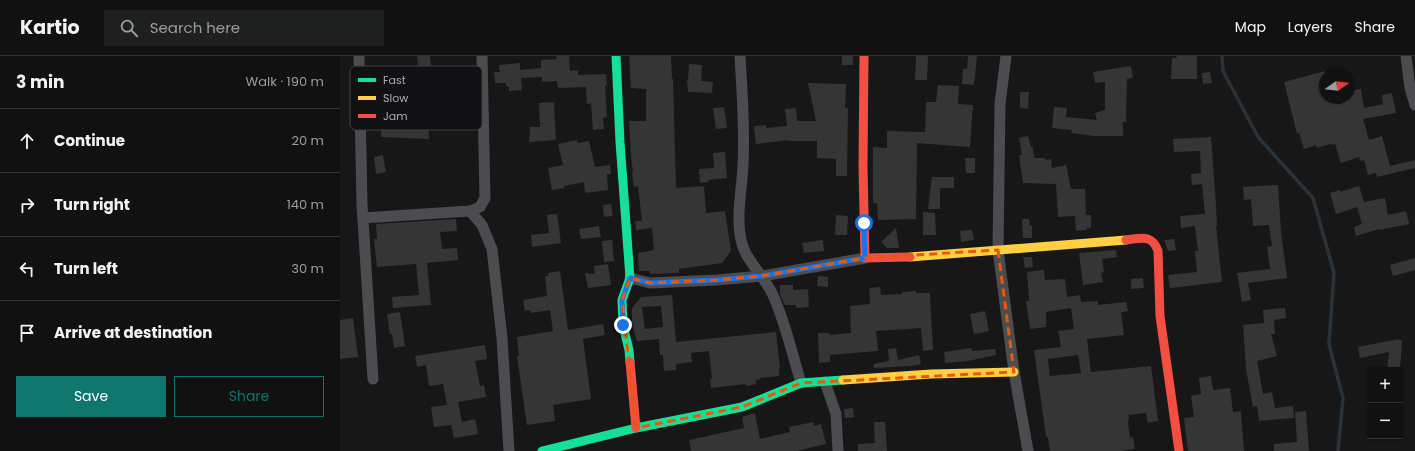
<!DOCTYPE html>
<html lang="en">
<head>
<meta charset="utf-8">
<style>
  body { margin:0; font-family:Poppins,sans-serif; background:#1e1f1f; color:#f1f3f6 }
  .controls { position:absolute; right:12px; bottom:12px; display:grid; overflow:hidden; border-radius:0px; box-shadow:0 1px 3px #0004 }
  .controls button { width:36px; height:36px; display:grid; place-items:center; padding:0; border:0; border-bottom:1px solid #303131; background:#111; color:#f1f3f6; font:20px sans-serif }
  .compass { position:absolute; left:979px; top:12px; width:36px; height:36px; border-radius:50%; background:#111; box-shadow:0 1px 3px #0004; rotate:75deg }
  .stop { position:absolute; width:12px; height:12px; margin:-9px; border:3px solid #1a73e8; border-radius:50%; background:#fff }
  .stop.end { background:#1a73e8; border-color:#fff; box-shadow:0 1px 4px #0008 }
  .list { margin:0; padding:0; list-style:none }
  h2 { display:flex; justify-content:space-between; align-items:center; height:52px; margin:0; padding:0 16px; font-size:17px }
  h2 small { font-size:13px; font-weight:400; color:#9c9d9f }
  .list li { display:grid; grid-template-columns:26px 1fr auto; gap:12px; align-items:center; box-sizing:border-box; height:64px; padding:0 16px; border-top:1px solid #303131 }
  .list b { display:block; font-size:15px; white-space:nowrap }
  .list em { font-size:13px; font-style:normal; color:#9c9d9f }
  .actions { display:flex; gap:8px; padding:12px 16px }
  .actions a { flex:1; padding:9px 0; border:1px solid #0f766e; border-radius:0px; text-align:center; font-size:14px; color:#0f766e }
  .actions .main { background:#0f766e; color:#fff }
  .icon { flex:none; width:22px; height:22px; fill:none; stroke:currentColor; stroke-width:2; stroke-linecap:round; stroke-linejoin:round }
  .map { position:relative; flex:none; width:1075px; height:395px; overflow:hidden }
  header { display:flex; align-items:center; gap:24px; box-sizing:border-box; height:56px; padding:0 20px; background:#111; border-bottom:1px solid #303131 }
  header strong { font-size:19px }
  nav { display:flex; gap:22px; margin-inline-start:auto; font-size:14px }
  .search { width:280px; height:36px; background:#1e1f1f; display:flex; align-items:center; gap:10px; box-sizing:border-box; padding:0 14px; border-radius:0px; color:#9c9d9f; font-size:15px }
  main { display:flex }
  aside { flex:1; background:#111 }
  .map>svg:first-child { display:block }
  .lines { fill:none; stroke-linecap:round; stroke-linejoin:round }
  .stream { stroke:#2a3239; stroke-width:3.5 }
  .building { fill:#353536; fill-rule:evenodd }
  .street { stroke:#4b4c50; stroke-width:11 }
  .fast { stroke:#16e098; stroke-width:9 }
  .slow { stroke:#ffcf43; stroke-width:9 }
  .jam { stroke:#f24e42; stroke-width:9 }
  .route { stroke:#1a73e8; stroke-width:5 }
  .marked { fill:none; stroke:#e8590c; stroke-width:3; stroke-dasharray:8 5; stroke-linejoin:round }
  .key { fill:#111113; stroke:#3e4045; stroke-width:1 }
  .key-label { font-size:11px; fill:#a8adb8 }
</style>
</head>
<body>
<header>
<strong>Kartio</strong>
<div class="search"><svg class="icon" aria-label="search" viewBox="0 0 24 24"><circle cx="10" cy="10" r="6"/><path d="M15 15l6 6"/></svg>Search here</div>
<nav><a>Map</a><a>Layers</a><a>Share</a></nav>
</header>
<main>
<aside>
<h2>3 min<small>Walk · 190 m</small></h2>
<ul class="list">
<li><svg class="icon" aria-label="ahead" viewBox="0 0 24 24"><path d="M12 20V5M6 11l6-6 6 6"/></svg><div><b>Continue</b></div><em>20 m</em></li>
<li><svg class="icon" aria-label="right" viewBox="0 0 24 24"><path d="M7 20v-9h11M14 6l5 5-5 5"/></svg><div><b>Turn right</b></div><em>140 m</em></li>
<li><svg class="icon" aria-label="left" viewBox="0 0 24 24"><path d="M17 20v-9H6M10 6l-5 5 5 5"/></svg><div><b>Turn left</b></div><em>30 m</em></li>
<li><svg class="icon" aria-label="arrive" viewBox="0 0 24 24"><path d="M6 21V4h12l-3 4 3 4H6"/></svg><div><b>Arrive at destination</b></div></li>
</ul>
<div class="actions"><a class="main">Save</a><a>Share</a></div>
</aside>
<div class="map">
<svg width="1075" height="395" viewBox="0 0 1075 395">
  <rect width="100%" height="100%" fill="#171717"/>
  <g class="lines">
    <polyline class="stream" points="882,0 883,15 918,81 973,142 994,217 989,288 1003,342 998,395"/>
  </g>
  <g class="building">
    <polygon points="77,0 90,0 96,61 101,40 125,40 125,63 113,63 110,73 88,66 89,83 41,81 42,59 48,59 48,53 80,54 81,34"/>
    <polygon points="216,0 229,0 230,15 238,14 238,19 266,18 267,30 265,30 267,61 263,62 264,73 253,74 251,47 247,48 246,31 218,32 217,25 202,26 202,21 181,22 182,34 169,35 169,31 166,30 166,27 155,27 154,16 160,16 159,9 180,7 180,14 201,12 201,4 217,3"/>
    <polygon points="289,0 331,0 332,23 333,23 336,132 364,130 366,157 385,155 391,195 382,207 339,213 339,217 310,218 310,215 299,215 298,197 314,194 312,172 296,174 295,165 302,165 298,130 294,131 292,117 293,116 291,101 289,65 306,65 306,33 291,32"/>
    <rect x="502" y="0" width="11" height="9"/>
    <polygon points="576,0 588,0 587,24 575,24"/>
    <polygon points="628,0 637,0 634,29 622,28 623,13 627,13"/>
    <polygon points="836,0 857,0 857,23 831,23 832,2 837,2"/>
    <polygon points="349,8 362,9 361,25 373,26 372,37 348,36 347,24 348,24"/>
    <polygon points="791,10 793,22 787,23 786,66 783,66 783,80 754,80 731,77 732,74 712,72 714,51 727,52 726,61 757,64 755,57 765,54 765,26 755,27 753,16"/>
    <polygon points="985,15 985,42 1009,42 1009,35 1021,33 1024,52 1043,48 1042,39 1052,37 1056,57 1023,63 1029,84 1042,80 1050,110 1075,104 1075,112 1037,121 1036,117 1028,119 1024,104 1020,105 1019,101 1001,107 995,88 991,89 990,88 977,92 976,89 964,93 959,77 957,78 944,26"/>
    <polygon points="870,16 872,27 863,28 862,17"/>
    <polygon points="468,27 506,28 505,52 508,52 507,120 496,120 496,103 477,102 477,85 448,85 448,84 416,88 414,70 426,69 426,72 447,70 445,53 456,52 457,65 476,65"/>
    <polygon points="598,29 619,30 618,48 633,49 630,91 577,87 576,163 538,164 537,147 533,147 533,91 547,92 547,75 585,76 586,46 596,46"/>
    <polygon points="680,36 689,36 688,53 680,52"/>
    <polygon points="214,46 216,84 189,86 190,71 200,71 199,47"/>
    <polygon points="384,51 387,72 376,73 373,52"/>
    <polygon points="688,80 691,91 693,91 694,102 705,102 705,104 711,103 712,112 726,109 731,133 745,133 746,159 751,159 751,172 747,172 747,174 736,175 735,160 718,161 716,128 683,127 679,99 682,99 679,82"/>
    <polygon points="871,81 876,149 877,170 876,170 882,226 830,232 828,219 857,216 855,195 858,195 855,170 841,172 840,160 865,158 862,128 852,129 851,118 861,117 860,95 834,96 833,83"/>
    <polygon points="237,84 238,87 249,85 255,111 270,109 271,118 267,118 268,134 245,137 244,126 224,130 224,132 212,134 208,112 223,109 218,88"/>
    <polygon points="385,96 387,122 368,124 369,126 360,127 359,113 374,112 373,97"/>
    <polygon points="43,99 46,116 36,118 34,101"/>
    <polygon points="625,102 635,102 635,117 626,117"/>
    <polygon points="592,121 614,121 614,132 600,132 600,153 588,153"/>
    <polygon points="938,129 941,175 947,222 908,227 911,244 902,246 897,217 930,213 927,191 932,190 929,169 913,170 911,143 904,144 903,131"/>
    <polygon points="1019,130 1024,146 1045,142 1048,159 1066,155 1069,168 1039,174 1039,173 1016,180 1014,171 1022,168 1017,151 996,158 990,137 1000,134 1000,136"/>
    <polygon points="271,148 273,160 264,161 263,149"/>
    <polygon points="583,156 595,157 596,179 583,179"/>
    <polygon points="217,158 221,187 192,191 191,179 209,177 207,159"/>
    <polygon points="496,159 508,160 507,179 495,179"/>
    <polygon points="116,163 117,175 100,176 102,193 117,192 118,204 87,207 91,249 53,252 52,241 79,239 76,208 37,211 34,183 37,183 36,168"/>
    <polygon points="682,163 689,163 690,170 692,170 692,182 683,182"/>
    <polygon points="259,170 261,181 241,183 239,173"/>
    <polygon points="556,172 559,192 547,192 541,186"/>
    <polygon points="632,174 634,184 621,186 620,175"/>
    <polygon points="834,183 836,194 828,195 824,184"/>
    <polygon points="272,184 274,205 264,206 262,185"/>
    <polygon points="483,184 484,195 464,197 462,187"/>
    <polygon points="776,194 777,201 762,203 764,216 761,217 763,226 743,229 739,197"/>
    <polygon points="683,201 692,201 693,211 685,212"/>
    <polygon points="1075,202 1075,214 1053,220 1050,209"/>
    <polygon points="268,208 271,229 248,232 245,217 255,218 254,210"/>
    <path d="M704,214L705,224L725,223L727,241L740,239L741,246L758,245V249L786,246L788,255L781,256L784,279L747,283L751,316L811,310L818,365L808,367L806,357L789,359L788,367L790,382L793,381L795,393L780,395H710L708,381H706L694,294L721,291L718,275L734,273L731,252L706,256V271L690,273L686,245H689L687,216ZM738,299L741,317L710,320L708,303Z"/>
    <polygon points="220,215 228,274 263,268 265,279 243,283 251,343 213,349 215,365 187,369 177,300 179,300 177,281 213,275 210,254 191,257 190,254 185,255 183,244 207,240 205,220 208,220 208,217"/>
    <polygon points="478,220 488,221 488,231 477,230"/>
    <polygon points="803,222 804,232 791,233 791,223"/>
    <polygon points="440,229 453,229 453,234 468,233 469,251 456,252 456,249 445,249 440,239"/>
    <polygon points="540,231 541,239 562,238 562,236 576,235 576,237 590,237 593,294 583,295 581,272 536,275 538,295 490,299 490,306 479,307 478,277 489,277 489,279 511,277 510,250 530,248 529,232"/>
    <path d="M332,239L336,286L436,276L440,313H439V320L420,322V323L416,324V328L407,330L406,328L371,332L370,323H372L369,295L351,297L352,306L336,308V314L324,315L323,299H320L319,283L297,285L292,268V252L301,241ZM321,250L323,271L305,273L302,251Z"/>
    <polygon points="945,252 946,262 934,264 935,278 931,278 937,300 917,305 923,338 932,336 935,352 953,350 954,362 919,365 917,350 913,351 906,313 903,269 924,267 923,254"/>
    <polygon points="645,255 649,275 634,278 630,258"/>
    <polygon points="60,256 65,290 54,292 52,278 50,278 47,258"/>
    <polygon points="13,262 18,301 0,303 0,264"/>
    <polygon points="1059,283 1060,285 1062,284 1060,314 1047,314 1049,296 1020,302 1018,291"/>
    <polygon points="145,289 147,303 135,305 140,330 144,329 146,341 118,346 122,366 135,363 138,378 114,382 111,369 94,371 91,351 107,349 103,328 89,330 86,309 77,311 75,300"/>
    <polygon points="556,292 558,304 579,299 581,308 571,310 534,312 534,308 549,305 548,293"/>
    <polygon points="631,292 632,295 655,293 656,299 628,305 605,307 604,296"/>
    <polygon points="871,320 873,334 890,332 893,356 901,355 904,395 848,395 844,362 854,361 851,340 861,338 859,322"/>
    <polygon points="513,352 514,361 505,362 504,353"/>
    <polygon points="966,355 969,395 934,395 934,388 957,386 955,356"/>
    <polygon points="415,357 420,383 450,376 449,371 473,366 474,370 481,368 486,388 457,395 351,395 349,384 404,372 402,361"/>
    <polygon points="534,366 545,366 547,395 518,395 518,388 535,387"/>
  </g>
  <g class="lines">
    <g class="street">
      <polyline points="19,0 22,148 33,323"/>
      <path d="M400,0C402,36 405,73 403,109C402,135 395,162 402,188C405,202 424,221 432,237C445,265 452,297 461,327"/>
      <polyline points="666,0 660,48 658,194 674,316 688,395"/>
      <polyline points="1066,0 1070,32 1075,49"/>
      <polyline points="130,155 142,169 152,193 162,282 169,395"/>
      <polyline points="23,162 130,155 140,151 145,142 142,0"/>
      <polyline points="290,222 310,227 377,224 422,220 525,202"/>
      <polyline points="485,326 496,358 498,395"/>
    </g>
    <g class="fast">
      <polyline points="276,0 280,86 290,222 282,244 283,269 289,294 290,306"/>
      <polyline points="202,395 296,372 402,351 461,327 503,324"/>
    </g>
    <g class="slow">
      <polyline points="570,201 786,184"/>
      <polyline points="503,324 591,318 674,316"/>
    </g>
    <g class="jam">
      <polyline points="524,0 523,111 525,202 570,201"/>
      <path d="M786,184C801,182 812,178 818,195L820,260L839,395"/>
      <polyline points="290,306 296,372"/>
    </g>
  </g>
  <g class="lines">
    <polyline class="route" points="283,269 282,244 290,222 310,227 377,224 422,220 525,202 524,167"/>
  </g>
  <path class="marked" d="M658,194L674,316L461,327L402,351L296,372L282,244L290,222L310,227L377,224L422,220L525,202Z"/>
  <rect x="10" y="10" width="132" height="64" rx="6" class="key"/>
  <rect x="18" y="22" width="18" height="4" fill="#16e098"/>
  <rect x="18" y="40" width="18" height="4" fill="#ffcf43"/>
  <rect x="18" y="58" width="18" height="4" fill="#f24e42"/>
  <g class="key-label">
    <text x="43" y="28">Fast</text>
    <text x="43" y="46">Slow</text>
    <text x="43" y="64">Jam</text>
  </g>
</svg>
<div class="controls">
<button>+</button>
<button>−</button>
</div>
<svg class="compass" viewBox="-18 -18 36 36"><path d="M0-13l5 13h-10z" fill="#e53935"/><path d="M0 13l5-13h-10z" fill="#9c9d9f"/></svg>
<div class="stop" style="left:524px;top:167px"></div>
<div class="stop end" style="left:283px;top:269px"></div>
</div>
</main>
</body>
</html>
